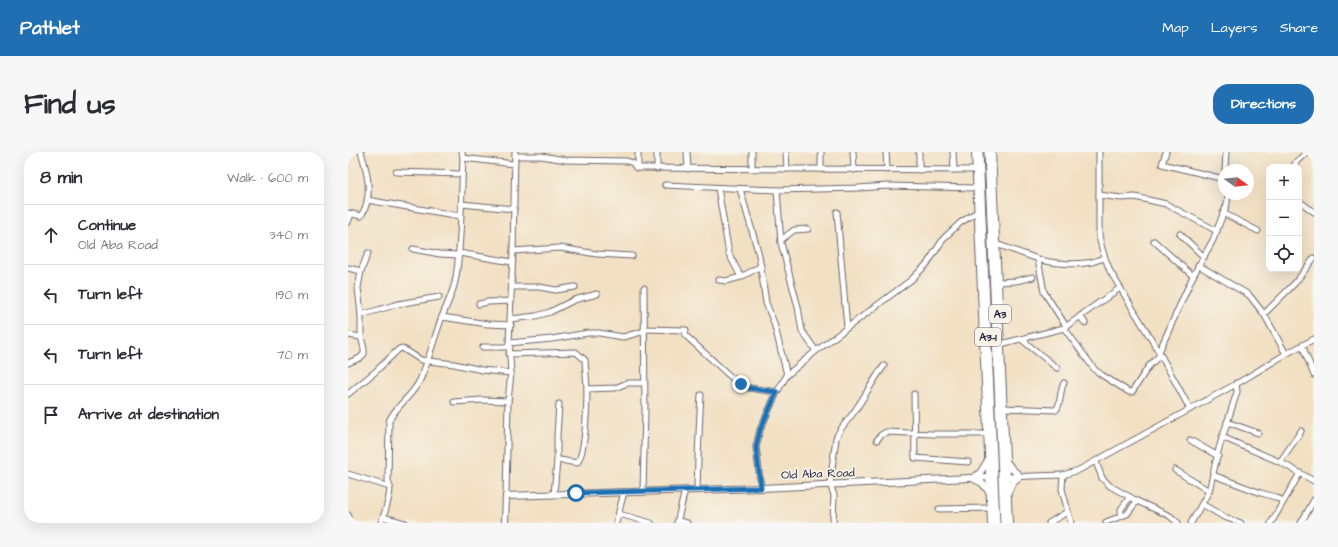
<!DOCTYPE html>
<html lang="en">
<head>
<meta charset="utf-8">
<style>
  body { margin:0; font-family:"Architects Daughter",sans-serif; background:#f7f7f7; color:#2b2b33 }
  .controls { position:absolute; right:12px; top:12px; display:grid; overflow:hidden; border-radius:8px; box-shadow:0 4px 16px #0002 }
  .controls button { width:36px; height:36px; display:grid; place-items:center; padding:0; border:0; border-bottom:1px solid #e1e1e2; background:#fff; color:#2b2b33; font:20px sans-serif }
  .compass { position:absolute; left:870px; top:12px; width:36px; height:36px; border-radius:50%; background:#fff; box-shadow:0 4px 16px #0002; rotate:105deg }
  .stop { position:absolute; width:12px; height:12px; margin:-9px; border:3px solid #1f6fb2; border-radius:50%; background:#fff }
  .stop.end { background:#1f6fb2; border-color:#fff; box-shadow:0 1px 4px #0008 }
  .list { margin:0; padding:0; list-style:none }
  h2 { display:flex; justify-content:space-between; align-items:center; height:52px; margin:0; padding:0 16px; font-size:17px }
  h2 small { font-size:13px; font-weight:400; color:#7c7c81 }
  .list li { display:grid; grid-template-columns:26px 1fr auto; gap:12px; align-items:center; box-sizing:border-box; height:60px; padding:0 16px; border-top:1px solid #e1e1e2 }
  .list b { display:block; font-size:15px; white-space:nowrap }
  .list p { margin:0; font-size:13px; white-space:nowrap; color:#7c7c81 }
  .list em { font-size:13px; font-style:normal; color:#7c7c81 }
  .icon { flex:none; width:22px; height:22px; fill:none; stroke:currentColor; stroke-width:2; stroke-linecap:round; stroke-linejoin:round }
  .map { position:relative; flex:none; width:966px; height:371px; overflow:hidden; border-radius:16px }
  header { display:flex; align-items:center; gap:24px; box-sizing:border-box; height:56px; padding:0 20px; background:#1f6fb2; color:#fff }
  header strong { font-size:19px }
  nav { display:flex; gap:22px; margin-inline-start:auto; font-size:14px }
  .intro { display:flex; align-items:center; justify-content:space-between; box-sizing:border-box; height:96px; padding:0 24px }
  h1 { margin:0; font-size:28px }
  .button { padding:10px 18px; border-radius:16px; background:#1f6fb2; color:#fff; font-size:14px; font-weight:700 }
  main { display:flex; gap:24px; padding:0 24px }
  aside { flex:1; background:#fff; border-radius:16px; box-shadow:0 4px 16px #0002 }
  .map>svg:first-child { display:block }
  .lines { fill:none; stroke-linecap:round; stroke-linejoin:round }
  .minor-casing { stroke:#6b646b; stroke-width:7 }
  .major-casing { stroke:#6b646b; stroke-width:8 }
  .highway-casing { stroke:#6b646b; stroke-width:9 }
  .minor { stroke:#fff; stroke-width:5 }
  .major { stroke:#fff; stroke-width:6 }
  .highway { stroke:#fff; stroke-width:7 }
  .route { stroke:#1f6fb2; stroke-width:5 }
  .labels { text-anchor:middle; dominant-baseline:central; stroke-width:3.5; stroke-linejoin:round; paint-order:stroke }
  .shield { fill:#f7f3e8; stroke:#62616f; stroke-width:1 }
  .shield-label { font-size:11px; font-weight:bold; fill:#22223b }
  .street-label { font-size:12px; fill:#22223b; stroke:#f7f3e8 }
</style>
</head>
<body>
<header>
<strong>Pathlet</strong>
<nav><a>Map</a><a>Layers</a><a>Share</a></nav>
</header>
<div class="intro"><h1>Find us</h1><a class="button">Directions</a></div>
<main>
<aside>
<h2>8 min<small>Walk · 600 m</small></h2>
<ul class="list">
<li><svg class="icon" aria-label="ahead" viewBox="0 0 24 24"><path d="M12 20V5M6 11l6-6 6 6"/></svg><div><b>Continue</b><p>Old Aba Road</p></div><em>340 m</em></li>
<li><svg class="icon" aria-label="left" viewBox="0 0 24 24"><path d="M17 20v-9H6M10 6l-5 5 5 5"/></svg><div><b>Turn left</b></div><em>190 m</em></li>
<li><svg class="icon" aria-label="left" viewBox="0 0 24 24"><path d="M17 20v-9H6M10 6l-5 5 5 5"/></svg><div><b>Turn left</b></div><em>70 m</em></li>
<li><svg class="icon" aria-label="arrive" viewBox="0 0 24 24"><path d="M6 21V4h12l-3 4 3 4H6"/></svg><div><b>Arrive at destination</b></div></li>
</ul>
</aside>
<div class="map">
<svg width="966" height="371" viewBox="0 0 966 371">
  <rect width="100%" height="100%" fill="#f7f3e8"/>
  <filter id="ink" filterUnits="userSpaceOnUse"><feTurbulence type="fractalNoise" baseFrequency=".025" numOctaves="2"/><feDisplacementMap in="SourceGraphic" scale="8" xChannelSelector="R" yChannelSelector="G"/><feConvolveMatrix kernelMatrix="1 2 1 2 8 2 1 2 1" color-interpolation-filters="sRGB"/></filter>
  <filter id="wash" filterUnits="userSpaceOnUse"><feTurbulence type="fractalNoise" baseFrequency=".012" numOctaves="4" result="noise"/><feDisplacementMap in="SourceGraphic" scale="16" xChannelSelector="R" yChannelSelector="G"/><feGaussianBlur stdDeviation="0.9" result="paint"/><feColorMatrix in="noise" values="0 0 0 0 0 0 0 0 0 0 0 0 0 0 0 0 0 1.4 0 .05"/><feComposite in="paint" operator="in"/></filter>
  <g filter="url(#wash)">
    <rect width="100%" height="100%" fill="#f2e0c3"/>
  </g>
  <g filter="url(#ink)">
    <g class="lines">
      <defs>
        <g id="minor">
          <polyline points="290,0 290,16"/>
          <polyline points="309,0 309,17"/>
          <polyline points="339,0 340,17"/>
          <polyline points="404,0 404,17"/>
          <polyline points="438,0 439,17"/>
          <polyline points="473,0 473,17"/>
          <polyline points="505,0 506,18"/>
          <polyline points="538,0 539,18"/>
          <polyline points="571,0 571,18"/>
          <polyline points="605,0 606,18"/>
          <path d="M751,0V83C753,96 757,107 762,119L811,200L842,257"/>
          <polyline points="818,0 814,12 876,27"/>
          <polyline points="167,4 193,4 218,8 279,9 285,11 288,16 290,16 628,18"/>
          <polyline points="115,6 166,12"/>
          <polyline points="945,15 949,9 959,0"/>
          <polyline points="877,18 878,0"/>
          <polyline points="48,20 114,22"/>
          <polyline points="317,33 429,38 510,36 540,34 628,36"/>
          <polyline points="370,36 381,102 393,125 413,114"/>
          <polyline points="392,37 411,103 418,151 426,171 439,223"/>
          <polyline points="429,38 433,91 450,155 454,179 468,199"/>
          <polyline points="751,43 773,46 787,45 818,52 869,79"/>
          <polyline points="19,48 112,64"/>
          <polyline points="951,49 966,60"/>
          <polyline points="113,52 166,57"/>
          <polyline points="489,60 499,176"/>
          <path d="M0,61L13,64C26,45 19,19 13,0"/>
          <polyline points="875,61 910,79"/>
          <polyline points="0,70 3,62"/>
          <polyline points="832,82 856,105"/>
          <polyline points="433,88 446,78 460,77"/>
          <polyline points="806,89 845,124"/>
          <polyline points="648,92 690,107 696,140 718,174"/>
          <polyline points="65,97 92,102 111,103"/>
          <polyline points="165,99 212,96 249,102 284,104"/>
          <polyline points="111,101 164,110"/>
          <path d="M690,107C704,112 730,113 744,110C748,109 752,107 756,106"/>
          <polyline points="850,113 901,143 916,162 938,202"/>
          <polyline points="0,116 13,119"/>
          <polyline points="371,128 378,129 393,125"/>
          <polyline points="650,130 668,129 685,125"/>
          <polyline points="164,135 191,135 208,138 227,135"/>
          <polyline points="131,152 140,150 163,149"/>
          <polyline points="916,162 947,131 966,106"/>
          <polyline points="13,163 50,152 91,145"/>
          <polyline points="732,164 737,171"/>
          <polyline points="94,165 140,172 163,173"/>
          <polyline points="163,167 188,164 202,160 226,148 249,142"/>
          <polyline points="296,177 338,178 337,183 384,226 393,232 401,236 429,240"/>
          <polyline points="0,183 13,185"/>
          <polyline points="673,187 709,216"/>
          <polyline points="161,191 204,187 240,181 251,181 275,185 297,179"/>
          <polyline points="653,192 716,176 772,136 736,161"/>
          <polyline points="954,193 966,223"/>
          <polyline points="135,195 162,195"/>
          <polyline points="731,196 716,176 747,218 754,223 781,240 784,240 801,214 812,203"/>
          <polyline points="811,200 845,124 865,88 879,52 880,42"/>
          <polyline points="161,202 228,200 237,208 239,237 267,236 279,231 296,231"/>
          <polyline points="0,211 12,206 16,202 16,197 13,185 13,163 10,136 13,119 20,101"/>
          <polyline points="0,242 27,220 51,197 54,196 73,208 106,212 134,218 163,221"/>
          <polyline points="566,242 567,306 620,310"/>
          <polyline points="106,250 134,248 160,249"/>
          <path d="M656,256L708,258C714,251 711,239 716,231"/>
          <polyline points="879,270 910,281"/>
          <polyline points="874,285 932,310 966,329"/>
          <polyline points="529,288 533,283 538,280 585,282 639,282"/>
          <polyline points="842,288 870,304"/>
          <polyline points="209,309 209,284 211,252"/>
          <polyline points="748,310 754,326 762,334 789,349 822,364 830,371"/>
          <polyline points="932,310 953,279"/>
          <polyline points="827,318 861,339"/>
          <path d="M0,322L42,335C42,348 37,359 33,371"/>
          <polyline points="715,323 714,337 723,371"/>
          <polyline points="865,323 913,341 927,345 935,349"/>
          <polyline points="659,325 715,323 731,318 890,231 938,202 966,187"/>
          <path d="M42,335L40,329L41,269C48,253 63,246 72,228C81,208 86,186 94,165C99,152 106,139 108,125C114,86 113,46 115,6L114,0"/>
          <polyline points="413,336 408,295 412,278 429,240 439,223 468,199 563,128 579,112 596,86 612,71 629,60"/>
          <path d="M349,337C350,306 351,274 353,243"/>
          <polyline points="295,339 297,261 296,136"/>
          <path d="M206,342L209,309L212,308L229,311C238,300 239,252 239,237"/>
          <polyline points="158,344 160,249 163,221 161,191 165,99 167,0"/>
          <polyline points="854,352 876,365 893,371"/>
          <polyline points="591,357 642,356"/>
          <polyline points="271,362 303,371"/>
          <polyline points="0,363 0,364"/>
          <polyline points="773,364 773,357 782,345"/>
          <polyline points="35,365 57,371"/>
          <polyline points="330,369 339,371"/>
          <polyline points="758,370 779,362 789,349"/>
          <polyline points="268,371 276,340"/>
          <polyline points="329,371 337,338"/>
          <path d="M485,371L486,343L482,332L488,286C492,275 502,267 508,257C518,243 525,228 536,214"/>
          <polyline points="701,371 719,360"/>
          <polyline points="843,371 861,339 871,296 889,240 888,231"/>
          <polyline points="923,371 952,321"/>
          <polyline points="953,371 966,348"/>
        </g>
        <g id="major">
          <polyline points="627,0 643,371"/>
          <polyline points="644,0 661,371"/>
          <polyline points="658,309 664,317 672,324 665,330 660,340"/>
          <polyline points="625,326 632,321 640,308"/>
          <polyline points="626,327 634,331 642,341"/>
          <polyline points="157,371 158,344 413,336 642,325"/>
        </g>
        <g id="highway">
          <polyline points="631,0 648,371"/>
          <polyline points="640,0 656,371"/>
        </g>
      </defs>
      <use href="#minor" class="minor-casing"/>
      <use href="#major" class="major-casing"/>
      <use href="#highway" class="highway-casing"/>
      <use href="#minor" class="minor"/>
      <use href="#major" class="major"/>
      <use href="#highway" class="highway"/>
    </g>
  </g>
  <g class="lines" filter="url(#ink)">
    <polyline class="route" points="228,341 413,336 408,295 412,278 429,240 401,236 393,232"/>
  </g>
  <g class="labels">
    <g class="shield">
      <rect x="641" y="153" width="22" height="18" rx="3"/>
      <rect x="627" y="176" width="26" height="18" rx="3"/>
    </g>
    <g class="shield-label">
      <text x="652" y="162">A3</text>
      <text x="640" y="185">A3-1</text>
    </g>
    <g class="street-label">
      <text transform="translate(470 322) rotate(-2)">Old Aba Road</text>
    </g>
  </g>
</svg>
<div class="controls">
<button>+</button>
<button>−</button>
<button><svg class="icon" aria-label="locate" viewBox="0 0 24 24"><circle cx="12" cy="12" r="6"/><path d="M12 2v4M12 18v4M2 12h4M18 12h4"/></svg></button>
</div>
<svg class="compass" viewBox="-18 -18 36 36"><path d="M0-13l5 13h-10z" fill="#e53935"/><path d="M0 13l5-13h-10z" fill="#7c7c81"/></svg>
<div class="stop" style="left:228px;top:341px"></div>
<div class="stop end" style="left:393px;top:232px"></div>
</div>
</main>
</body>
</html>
